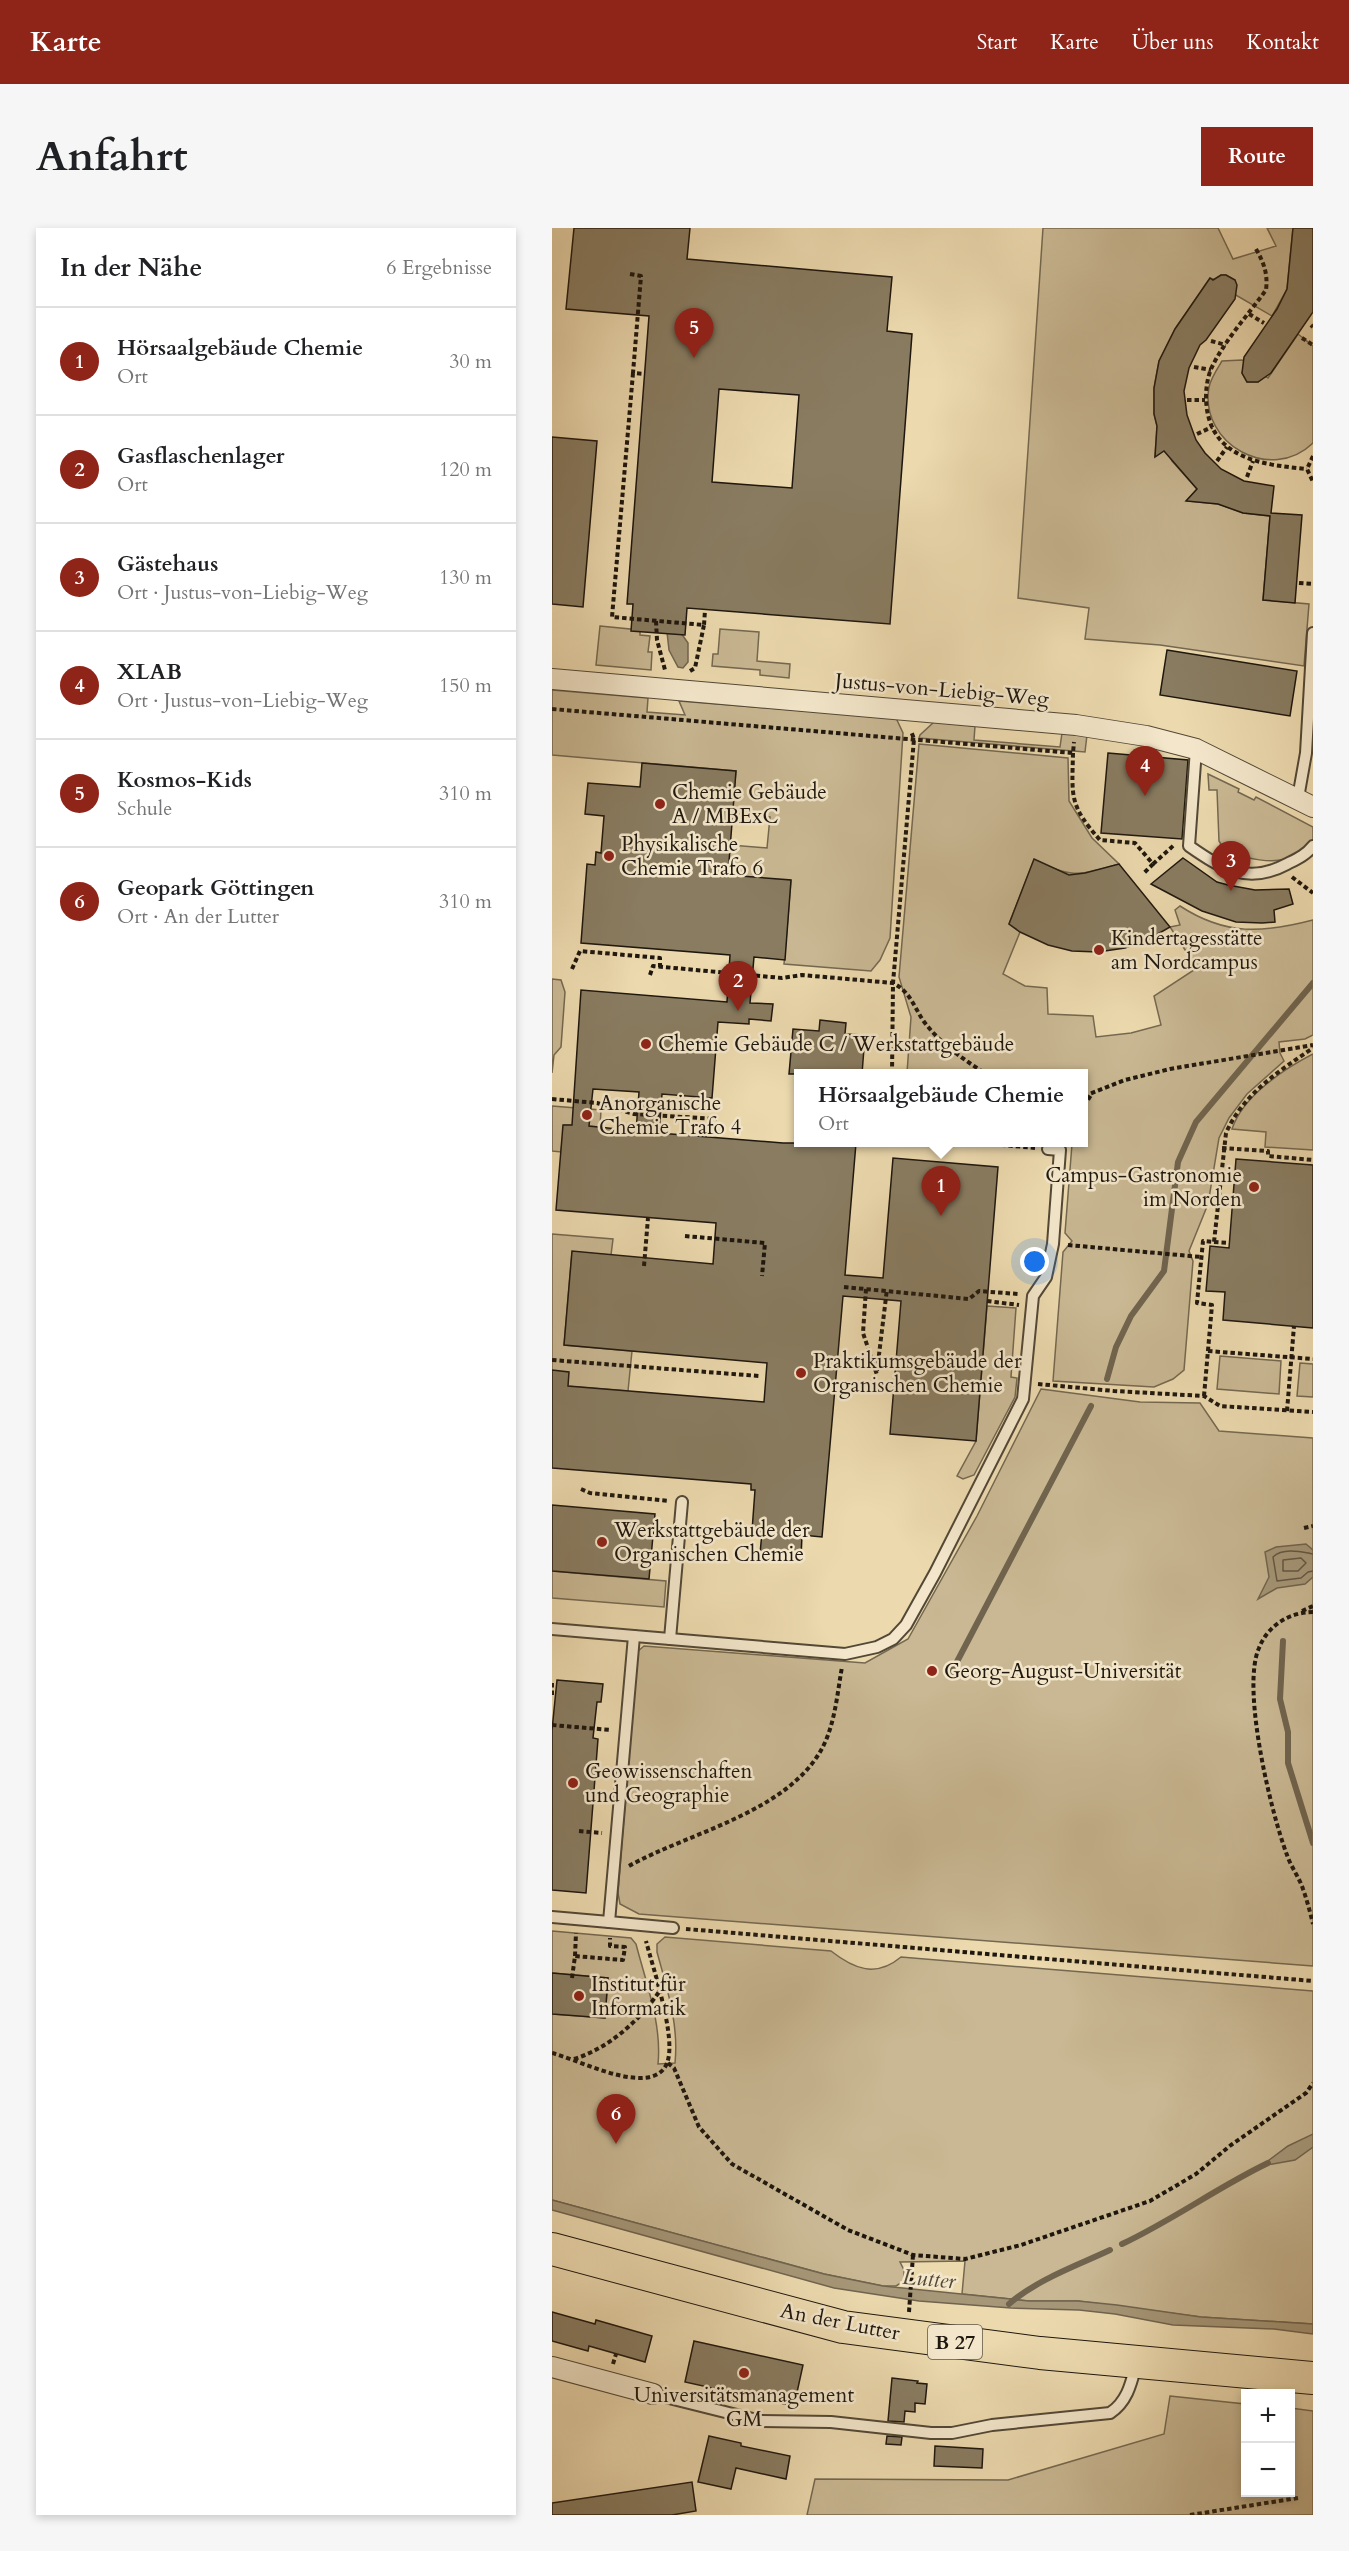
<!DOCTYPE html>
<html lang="de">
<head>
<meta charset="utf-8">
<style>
  body { margin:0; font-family:Cardo,serif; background:#f6f6f6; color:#202124 }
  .controls { position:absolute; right:18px; bottom:18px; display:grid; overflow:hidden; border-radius:0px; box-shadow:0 3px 9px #0003 }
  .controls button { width:54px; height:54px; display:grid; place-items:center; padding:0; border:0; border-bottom:2px solid #e0e0e0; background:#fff; color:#202124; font:30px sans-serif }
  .you { position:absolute; left:483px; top:1034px; width:21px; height:21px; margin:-15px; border:4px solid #fff; border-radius:50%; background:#1a73e8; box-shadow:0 0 0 9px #1a73e833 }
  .badge { display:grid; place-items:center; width:39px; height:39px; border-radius:50%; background:#8f2418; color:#fff; font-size:20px; font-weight:700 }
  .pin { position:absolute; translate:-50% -50px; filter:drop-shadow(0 2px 3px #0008) }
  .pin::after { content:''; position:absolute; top:32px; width:21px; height:18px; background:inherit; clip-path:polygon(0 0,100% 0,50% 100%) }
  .popup { position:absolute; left:242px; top:841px; width:294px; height:78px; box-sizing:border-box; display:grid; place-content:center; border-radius:0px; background:#fff; filter:drop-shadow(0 2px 4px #0005); font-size:20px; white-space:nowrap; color:#757577 }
  .popup b { font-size:22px; color:#202124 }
  .popup::after { content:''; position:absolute; left:50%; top:100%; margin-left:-12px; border:12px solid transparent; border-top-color:#fff }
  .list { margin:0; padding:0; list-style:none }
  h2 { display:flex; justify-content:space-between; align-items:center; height:78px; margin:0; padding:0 24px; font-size:26px }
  h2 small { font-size:20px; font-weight:400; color:#757577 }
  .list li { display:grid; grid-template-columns:39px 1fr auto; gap:18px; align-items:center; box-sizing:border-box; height:108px; padding:0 24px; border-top:2px solid #e0e0e0 }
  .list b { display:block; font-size:22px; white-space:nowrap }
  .list p { margin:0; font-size:20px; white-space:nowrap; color:#757577 }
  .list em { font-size:20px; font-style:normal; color:#757577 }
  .map { position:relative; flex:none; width:761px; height:2287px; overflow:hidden; border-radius:0px }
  header { display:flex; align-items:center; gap:36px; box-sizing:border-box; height:84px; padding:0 30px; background:#8f2418; color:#fff }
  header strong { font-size:28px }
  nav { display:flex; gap:33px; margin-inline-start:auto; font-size:21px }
  .intro { display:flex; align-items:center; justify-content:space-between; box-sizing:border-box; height:144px; padding:0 36px }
  h1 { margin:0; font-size:42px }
  .button { padding:15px 27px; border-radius:0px; background:#8f2418; color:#fff; font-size:21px; font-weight:700 }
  main { display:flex; gap:36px; padding:0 36px }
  aside { flex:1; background:#fff; border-radius:0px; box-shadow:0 3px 9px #0003 }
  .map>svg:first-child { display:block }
  .green { fill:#c9b893; stroke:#746850; stroke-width:1.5 }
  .water { fill:#a69778; stroke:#70644e; stroke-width:1.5 }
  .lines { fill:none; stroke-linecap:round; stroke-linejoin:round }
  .shore { stroke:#625743; stroke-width:1.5 }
  .stream { stroke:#70644e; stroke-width:6 }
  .building { fill:#897c61; stroke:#1e170e; stroke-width:1.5; fill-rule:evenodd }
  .lane-casing { stroke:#524836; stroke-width:14 }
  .street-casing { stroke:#524836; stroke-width:22 }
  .primary-casing { stroke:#1e170e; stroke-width:34 }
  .path { stroke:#1e170e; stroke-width:4; stroke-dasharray:4.5 3; stroke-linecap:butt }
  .lane { stroke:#f3e6ca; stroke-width:10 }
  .street { stroke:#f3e6ca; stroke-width:20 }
  .primary { stroke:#ecd9ae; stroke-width:32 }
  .poi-dot { fill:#8f2418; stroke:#f3e6ca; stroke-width:2 }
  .labels { text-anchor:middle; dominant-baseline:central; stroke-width:5; stroke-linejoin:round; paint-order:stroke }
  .shield { fill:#f3e6ca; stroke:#5e5546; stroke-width:1.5 }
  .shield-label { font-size:20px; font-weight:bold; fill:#1e170e }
  .street-label { font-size:21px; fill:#1e170e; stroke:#f3e6ca }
  .poi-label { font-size:21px; fill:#1e170e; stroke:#f3e6ca; text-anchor:start }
  .water-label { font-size:22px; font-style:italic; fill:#544a38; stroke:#f3e6ca }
</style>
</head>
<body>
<header>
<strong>Karte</strong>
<nav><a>Start</a><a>Karte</a><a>Über uns</a><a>Kontakt</a></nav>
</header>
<div class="intro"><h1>Anfahrt</h1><a class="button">Route</a></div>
<main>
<aside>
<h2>In der Nähe<small>6 Ergebnisse</small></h2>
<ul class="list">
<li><span class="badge">1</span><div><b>Hörsaalgebäude Chemie</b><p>Ort</p></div><em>30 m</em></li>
<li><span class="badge">2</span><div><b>Gasflaschenlager</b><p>Ort</p></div><em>120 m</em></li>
<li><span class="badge">3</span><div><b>Gästehaus</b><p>Ort · Justus-von-Liebig-Weg</p></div><em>130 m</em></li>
<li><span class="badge">4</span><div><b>XLAB</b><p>Ort · Justus-von-Liebig-Weg</p></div><em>150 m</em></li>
<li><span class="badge">5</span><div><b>Kosmos-Kids</b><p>Schule</p></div><em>310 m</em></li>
<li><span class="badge">6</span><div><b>Geopark Göttingen</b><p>Ort · An der Lutter</p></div><em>310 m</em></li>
</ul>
</aside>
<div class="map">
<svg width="761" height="2287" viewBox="0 0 761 2287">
  <rect width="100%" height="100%" fill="#ecd9ae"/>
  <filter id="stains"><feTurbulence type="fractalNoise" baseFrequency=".00333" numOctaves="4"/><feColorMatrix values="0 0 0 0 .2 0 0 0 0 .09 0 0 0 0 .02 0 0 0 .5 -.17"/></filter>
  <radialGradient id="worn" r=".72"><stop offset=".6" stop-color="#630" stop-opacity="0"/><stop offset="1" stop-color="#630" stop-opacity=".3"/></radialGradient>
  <g class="green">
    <polygon points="491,0 666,0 681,31 724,18 715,0 741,0 735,61 720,88 682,66 683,52 674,47 669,47 663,52 658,50 623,101 607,133 602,160 602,186 605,198 603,228 614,221 620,233 645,261 635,273 666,276 691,285 718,288 711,372 757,376 752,438 608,417 533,411 537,380 466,370"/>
    <path d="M746,106L761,118V215C719,256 647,216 657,159C659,150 665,141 670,133L690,132L693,134L690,145L695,154H706L713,148L716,150Z"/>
    <polygon points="48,398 88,402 88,407 98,408 96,424 100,424 99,442 44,437"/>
    <polygon points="168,401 207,404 205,433 238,436 237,450 208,447 208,442 160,438 161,426 166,426"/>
    <polygon points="0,462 96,470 95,484 133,487 127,473 344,490 351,505 338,710 328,732 319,743 232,736 239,653 127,643 130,613 215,620 218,589 180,585 184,543 0,527"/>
    <polygon points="382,494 423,498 422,512 508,519 510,505 535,507 533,524 367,510 368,507"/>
    <path d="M367,516L516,530L517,573L540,610L567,636C527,647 521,651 482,632L457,696L468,704L451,746L473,758L495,760L496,786L541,788L544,809L579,805L609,797L602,768L645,740L618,699L628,697L623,682L628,678C674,708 711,705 761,692V807L753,811L727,814L728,825L732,833L695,866L677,890L667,910L656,976L637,1023L641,1033L632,1142L621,1151L602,1159L501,1153L511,1024L520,1013L513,1005L520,916L510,915L532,914V846L355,845L359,789L347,749Z"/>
    <path d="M656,546L687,561L686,564L702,572L704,569L761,599V614C755,618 749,624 742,628C723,638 692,630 673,623L667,613L665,562H657Z"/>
    <polygon points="0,751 9,752 13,764 9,819 2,827 0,845"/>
    <path d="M761,826V922L713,919L714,904L680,901C691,868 732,841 761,826Z"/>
    <polygon points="0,878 49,882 48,899 12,897 9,924 0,923"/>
    <polygon points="0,1006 61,1011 59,1027 20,1024 12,1117 80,1123 76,1163 0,1157"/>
    <polygon points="435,1078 464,1080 459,1149 465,1150 463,1169 422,1247 411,1251 405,1248 424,1213"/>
    <polygon points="668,1128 729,1133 727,1166 665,1161"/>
    <polygon points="748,1135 761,1136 761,1169 745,1168"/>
    <polygon points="489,1161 588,1174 648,1175 667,1203 761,1210 761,1738 87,1686 68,1676 66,1665 85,1424 92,1418 313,1435 356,1411 425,1288"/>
    <polygon points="0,1343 114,1353 112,1379 0,1370"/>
    <path d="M0,1703L79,1710L84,1716C94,1755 110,1796 106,1836L123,1835C127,1796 115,1761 105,1724V1716L113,1709L279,1723C302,1741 324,1750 349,1729L761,1763V2096L649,2089L526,2073H477L410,2066L413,2033L348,2034L352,2042V2053L344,2058H331L272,2046L0,1972V1786L53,1790L56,1750L0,1745Z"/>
    <polygon points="618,2168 693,2176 694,2264 738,2264 739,2180 761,2183 761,2287 255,2287 263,2251 456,2252 612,2206"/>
  </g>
  <g class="water">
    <polygon points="115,404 129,405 136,415 136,434 131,440 126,439 117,422"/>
    <polygon points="754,1316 761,1322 761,1349 753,1356 725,1360 706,1371 717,1349 713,1324 724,1319"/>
    <polygon points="761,1906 761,1919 743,1932 709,1938 736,1918"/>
    <polygon points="0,1972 272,2046 331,2058 477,2073 526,2073 565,2077 649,2089 761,2096 761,2106 722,2101 621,2097 563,2086 527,2082 459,2080 367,2073 282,2060 0,1982"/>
  </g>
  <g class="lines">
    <g class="shore">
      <path d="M761,1326C750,1324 731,1319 721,1329L725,1353L749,1350L756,1344L761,1343"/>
      <polygon points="749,1330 754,1335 746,1343 731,1343 731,1332"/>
    </g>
    <g class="stream">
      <polyline points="555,1151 564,1119 579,1088 612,1043 626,934 644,894 761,755"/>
      <polyline points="731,1413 728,1471 736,1504 736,1535 761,1615"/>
      <polyline points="398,1447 539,1178"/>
      <path d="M570,2016C621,1992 666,1959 716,1935"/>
      <path d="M457,2076C486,2051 524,2038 558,2022"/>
    </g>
  </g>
  <g class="building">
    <path d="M22,0H138L135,31L340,49L335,103L360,106L338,396L135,380L133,407L79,403L81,376H75L97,88L14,81ZM167,161L247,167L240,260L160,254Z"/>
    <polygon points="741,0 761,0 761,84 719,145 706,154 695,154 690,145 692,129 725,81 735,61"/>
    <polygon points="669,47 674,47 683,52 685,57 683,71 654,112 648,117 637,140 632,163 635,187 644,212 653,225 669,241 692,253 722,258 719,285 750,287 743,375 711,372 718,288 691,285 666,276 634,273 645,261 612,223 603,229 605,198 602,186 602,160 607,133 623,101 658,50 661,52"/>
    <polygon points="0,209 45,213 31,379 0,376"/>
    <polygon points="615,422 745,443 738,488 608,467"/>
    <polygon points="556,525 636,532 630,611 549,605"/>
    <path d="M90,535L184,543L176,647L239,652L233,732L202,729L198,775L221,776L219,793L197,791V796L166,794L160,870L110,866L107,905L231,915H304L293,1047L331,1050L341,930L446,939L424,1213L338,1206L349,1073L291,1068L270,1309L250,1307L249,1330L208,1326L210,1304L200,1303L203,1262H199V1256L0,1240V1142L17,1144L16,1158L212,1174L215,1135L12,1117L20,1023L161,1036L164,995L4,982L11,897H20L29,762L175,774L178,727L29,715L35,636L43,637L44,624L49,625L52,588L33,586L36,555L88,559ZM41,861L87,864L84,903L37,898Z"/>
    <polygon points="631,630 665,654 676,657 703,662 737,661 741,676 722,682 723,694 710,695 684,694 650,683 599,656"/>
    <polygon points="482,631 517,647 533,645 567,636 618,699 597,711 573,720 546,724 520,723 496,717 468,704 457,696"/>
    <polygon points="268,792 294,795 293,806 313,807 310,846 237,846 241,801 267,803"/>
    <polygon points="684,931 761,937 761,1100 671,1092 673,1064 654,1063 658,1018 677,1020"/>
    <polygon points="0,1277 103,1286 97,1351 0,1343"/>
    <polygon points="5,1452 51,1456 49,1474 45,1474 41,1510 46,1511 34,1665 0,1662 0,1502"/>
    <polygon points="0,1745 56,1750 53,1790 0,1786"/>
    <polygon points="0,2084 43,2096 44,2092 100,2108 93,2134 37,2118 36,2123 0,2113"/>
    <polygon points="142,2113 251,2137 242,2178 133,2154"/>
    <polygon points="340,2150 366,2153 365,2155 375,2156 373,2176 363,2175 363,2184 353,2183 352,2194 336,2193"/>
    <polygon points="157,2208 189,2215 189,2218 238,2228 234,2251 184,2240 179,2261 146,2254"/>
    <polygon points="335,2208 350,2209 349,2217 334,2216"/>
    <polygon points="383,2218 431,2221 430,2240 382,2238"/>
    <polygon points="140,2254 144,2283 120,2287 0,2287 0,2275"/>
  </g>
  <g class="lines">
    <defs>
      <g id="lane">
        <path d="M644,521L637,618C670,641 696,657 735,636C745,631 754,627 761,618"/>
        <polyline points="746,570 754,525 761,405"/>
        <polyline points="0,1401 293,1426 325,1419 341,1411 354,1397 383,1345 471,1171 481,1068 494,1049 501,1016 508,922 496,921"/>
        <polyline points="82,1408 57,1694 121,1700"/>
        <polyline points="118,1411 130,1274"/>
        <polyline points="0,1689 57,1694"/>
        <path d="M101,2166L209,2193L279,2194L379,2205H400L440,2197L558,2185C575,2174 579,2156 584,2137"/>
      </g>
      <g id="street">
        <polyline points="0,451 524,497 594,508 644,521 761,579"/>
        <polyline points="0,2139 101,2166"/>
      </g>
      <polyline id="primary" points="0,2021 291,2099 488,2125 761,2150"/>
    </defs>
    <use href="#lane" class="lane-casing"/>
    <use href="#street" class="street-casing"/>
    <use href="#primary" class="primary-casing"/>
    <g class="path">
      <path d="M704,21C712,35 716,46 714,62C696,87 672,113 659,141C654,154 653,168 655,182C663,232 714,237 755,241"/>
      <polyline points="78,46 89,48 81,145 93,146"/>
      <polyline points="697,86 712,95"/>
      <polyline points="759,97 761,99"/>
      <polyline points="750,110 761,117"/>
      <polyline points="659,113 674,117"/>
      <polyline points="642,139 659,142"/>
      <polyline points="81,145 60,389 152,397 153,382"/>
      <polyline points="635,172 653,172"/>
      <polyline points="645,206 660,199"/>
      <polyline points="761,228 755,241 761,254"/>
      <polyline points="665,233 675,219"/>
      <polyline points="695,249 701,233"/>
      <polyline points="747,355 761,356"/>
      <polyline points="104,393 105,412 113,442"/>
      <polyline points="138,443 143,440 152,397"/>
      <polyline points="0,481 521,525 522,514"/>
      <path d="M521,525C520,569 517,577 548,612L583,615L601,636L591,646"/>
      <polyline points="601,636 622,617"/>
      <polyline points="740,649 761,665"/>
      <polyline points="20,741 28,723 108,730 108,739"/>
      <path d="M98,747L101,738L230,750L250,747L341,755C359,764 362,780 373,795C389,816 411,831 434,846"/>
      <polyline points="340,846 341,755 362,511 359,503"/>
      <polyline points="532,868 573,852 618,841 761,817"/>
      <polyline points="0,871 45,875 82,886 165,891"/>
      <polyline points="532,878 539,867"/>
      <polyline points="419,914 483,920"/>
      <polyline points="670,920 716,923 716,928 761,932"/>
      <polyline points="133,1008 213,1015 210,1048"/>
      <polyline points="662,1014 677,1015"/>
      <polyline points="516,1017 649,1029"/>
      <polyline points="92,1038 96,990"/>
      <polyline points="292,1059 417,1071 427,1063 466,1066"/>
      <polyline points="314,1061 311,1105 325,1147"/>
      <polyline points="435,1073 467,1077"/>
      <polyline points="656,1123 761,1131"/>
      <polyline points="0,1132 207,1148"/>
      <polyline points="325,1143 335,1061"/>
      <polyline points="486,1156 562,1163 652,1168 668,1178 761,1184"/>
      <path d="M652,1168L660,1077L645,1075L651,1013L662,1014L674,905C691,866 727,843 761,820"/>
      <polyline points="735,1183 742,1098"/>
      <polyline points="29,1261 38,1265 117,1273"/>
      <polyline points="752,1300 761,1298"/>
      <polyline points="750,1383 761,1378"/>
      <path d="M761,1384C738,1384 716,1397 707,1420C689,1460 719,1585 735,1627C739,1639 747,1649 751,1661C755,1672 758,1684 761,1696"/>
      <polyline points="0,1455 0,1470"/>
      <polyline points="0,1497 59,1502"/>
      <polyline points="27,1603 50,1605"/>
      <path d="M77,1638C139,1603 249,1582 276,1507C284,1485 286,1461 290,1439"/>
      <polyline points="134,1701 761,1753"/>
      <polyline points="23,1728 24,1705"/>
      <polyline points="20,1750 23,1728 71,1732 73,1719 58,1718 58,1710"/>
      <path d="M0,1825C28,1833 60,1850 89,1850C100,1850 111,1846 115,1835C125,1811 101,1740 94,1713"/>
      <path d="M22,1831C57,1820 87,1793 107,1764"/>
      <polyline points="116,1835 122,1840 147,1899 180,1936 296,2002 361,2027 413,2031 469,2017 598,1973 644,1946 679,1917 754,1865 761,1855"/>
      <polyline points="357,2084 361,2027"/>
      <polyline points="61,2136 64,2126"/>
      <polyline points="638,2287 746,2270"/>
    </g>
    <use href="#lane" class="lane"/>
    <use href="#street" class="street"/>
    <use href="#primary" class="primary"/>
  </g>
  <g class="poi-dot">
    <circle cx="108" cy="576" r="6"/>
    <circle cx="57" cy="628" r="6"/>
    <circle cx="547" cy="722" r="6"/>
    <circle cx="94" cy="816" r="6"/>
    <circle cx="35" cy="887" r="6"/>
    <circle cx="702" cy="959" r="6"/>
    <circle cx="249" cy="1145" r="6"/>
    <circle cx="50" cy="1314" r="6"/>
    <circle cx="380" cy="1443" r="6"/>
    <circle cx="21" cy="1555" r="6"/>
    <circle cx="27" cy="1768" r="6"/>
    <circle cx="192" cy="2145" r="6"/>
  </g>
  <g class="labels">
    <rect class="shield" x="376" y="2097" width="54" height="34" rx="4.5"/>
    <g class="shield-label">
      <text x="403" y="2114">B 27</text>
    </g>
    <g class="street-label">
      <text transform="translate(390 462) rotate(5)">Justus-von-Liebig-Weg</text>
      <text transform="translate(288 2094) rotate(11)">An der Lutter</text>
    </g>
    <g class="poi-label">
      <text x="120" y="564">Chemie Gebäude<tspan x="120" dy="24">A / MBExC</tspan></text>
      <text x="69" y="616">Physikalische<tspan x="69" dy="24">Chemie Trafo 6</tspan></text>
      <text x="559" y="710">Kindertagesstätte<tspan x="559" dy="24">am Nordcampus</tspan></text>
      <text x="106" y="816">Chemie Gebäude C / Werkstattgebäude</text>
      <text x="47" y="875">Anorganische<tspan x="47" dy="24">Chemie Trafo 4</tspan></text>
      <text x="690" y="947" text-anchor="end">Campus-Gastronomie<tspan x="690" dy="24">im Norden</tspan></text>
      <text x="261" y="1133">Praktikumsgebäude der<tspan x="261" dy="24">Organischen Chemie</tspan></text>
      <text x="62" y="1302">Werkstattgebäude der<tspan x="62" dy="24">Organischen Chemie</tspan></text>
      <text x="392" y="1443">Georg-August-Universität</text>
      <text x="33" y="1543">Geowissenschaften<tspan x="33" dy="24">und Geographie</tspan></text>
      <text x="39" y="1756">Institut für<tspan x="39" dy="24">Informatik</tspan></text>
      <text x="192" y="2167" text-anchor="middle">Universitätsmanagement<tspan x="192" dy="24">GM</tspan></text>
    </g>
    <g class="water-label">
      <text transform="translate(377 2051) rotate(5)">Lutter</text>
    </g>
  </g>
  <rect width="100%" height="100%" filter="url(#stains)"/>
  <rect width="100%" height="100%" fill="url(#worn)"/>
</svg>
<div class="controls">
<button>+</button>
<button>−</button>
</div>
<div class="you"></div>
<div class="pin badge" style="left:389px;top:988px">1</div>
<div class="popup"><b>Hörsaalgebäude Chemie</b>Ort</div>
<div class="pin badge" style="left:186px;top:783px">2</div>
<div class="pin badge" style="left:679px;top:663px">3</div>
<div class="pin badge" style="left:593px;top:568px">4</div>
<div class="pin badge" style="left:142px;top:130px">5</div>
<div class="pin badge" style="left:64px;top:1916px">6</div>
</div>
</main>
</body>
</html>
